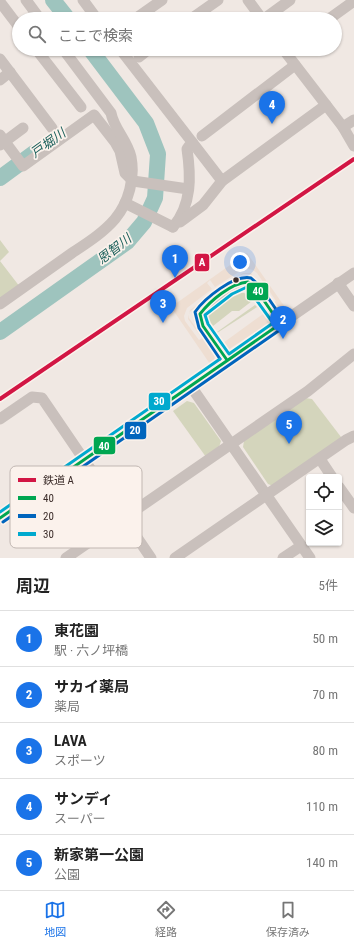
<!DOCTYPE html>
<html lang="ja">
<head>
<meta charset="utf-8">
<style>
  body { margin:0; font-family:"Roboto Condensed","Noto Sans JP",sans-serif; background:#f6f6f6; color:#222 }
  .controls { position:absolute; right:12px; bottom:12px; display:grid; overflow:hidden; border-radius:4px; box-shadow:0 1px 3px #0004 }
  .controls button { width:36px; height:36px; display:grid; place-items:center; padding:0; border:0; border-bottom:1px solid #e0e0e0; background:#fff; color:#222; font:20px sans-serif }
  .you { position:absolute; left:240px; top:262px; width:14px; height:14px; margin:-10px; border:3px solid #fff; border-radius:50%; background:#1a73e8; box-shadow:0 0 0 6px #1a73e833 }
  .badge { display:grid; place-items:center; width:26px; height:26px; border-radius:50%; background:#1a73e8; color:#fff; font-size:13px; font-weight:700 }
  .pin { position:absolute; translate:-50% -33px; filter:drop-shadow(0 1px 2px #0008) }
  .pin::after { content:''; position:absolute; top:21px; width:14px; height:12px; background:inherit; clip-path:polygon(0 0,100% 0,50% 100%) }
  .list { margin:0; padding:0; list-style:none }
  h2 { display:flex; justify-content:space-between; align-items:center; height:52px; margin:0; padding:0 16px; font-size:17px }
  h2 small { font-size:13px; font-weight:400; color:#767676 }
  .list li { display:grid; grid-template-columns:26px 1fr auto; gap:12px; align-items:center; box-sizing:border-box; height:56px; padding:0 16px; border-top:1px solid #e0e0e0 }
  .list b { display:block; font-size:15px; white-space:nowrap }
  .list p { margin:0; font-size:13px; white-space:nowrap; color:#767676 }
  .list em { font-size:13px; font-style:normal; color:#767676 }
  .icon { flex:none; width:22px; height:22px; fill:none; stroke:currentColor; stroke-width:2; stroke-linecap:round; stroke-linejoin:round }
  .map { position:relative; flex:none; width:354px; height:558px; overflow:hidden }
  .search { position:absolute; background:#fff; box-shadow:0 1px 3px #0004; left:12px; right:12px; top:12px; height:44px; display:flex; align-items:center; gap:10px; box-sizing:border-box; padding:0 14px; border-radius:22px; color:#767676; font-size:15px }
  .sheet { height:332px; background:#fff }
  nav { display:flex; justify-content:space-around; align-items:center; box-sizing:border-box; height:56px; border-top:1px solid #e0e0e0; background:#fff; font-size:11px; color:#767676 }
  nav a { display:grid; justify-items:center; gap:2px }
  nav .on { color:#1a73e8 }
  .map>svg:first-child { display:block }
  .green { fill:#d4d5bc }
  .plaza { fill:#eeded2; fill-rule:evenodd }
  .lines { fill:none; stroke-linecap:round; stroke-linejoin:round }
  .river { stroke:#9ec4be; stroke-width:16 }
  .minor { stroke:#c9c0bc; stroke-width:11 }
  .bus-1-casing { stroke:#fbf2ec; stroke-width:6 }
  .bus-2-casing { stroke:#fbf2ec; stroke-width:6 }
  .bus-3-casing { stroke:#fbf2ec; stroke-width:6 }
  .bus-1 { stroke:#00a651; stroke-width:3 }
  .bus-2 { stroke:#0065bd; stroke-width:3 }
  .bus-3 { stroke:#00a9ce; stroke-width:3 }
  .rail-1-casing { stroke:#fbf2ec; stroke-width:7 }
  .rail-1 { stroke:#d21644; stroke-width:4 }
  .bus-dot { fill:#3b2c29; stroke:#fbf2ec; stroke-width:1.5 }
  .labels { text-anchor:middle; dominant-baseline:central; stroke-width:3.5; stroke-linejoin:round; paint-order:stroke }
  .water-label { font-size:13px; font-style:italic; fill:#1b605b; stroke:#fbf2ec }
  .key { fill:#fbf2ec; stroke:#c1b7b2; stroke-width:1 }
  .key-label { font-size:11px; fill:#3b2c29 }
  .line-badge { stroke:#fbf2ec; stroke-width:1.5 }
  .badge-label { font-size:11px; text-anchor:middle; font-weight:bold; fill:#fff }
</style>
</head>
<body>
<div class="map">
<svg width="354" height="558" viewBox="0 0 354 558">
  <rect width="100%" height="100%" fill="#f0e8e3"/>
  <g class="green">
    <polygon points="0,240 9,252 0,261 20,287 0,301"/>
    <path d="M240,292L251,295L252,301L239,311H232L213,326L209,325L207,322C209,307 226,296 240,292Z"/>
    <polygon points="255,305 257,307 217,333 217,332"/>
    <polygon points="305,398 312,399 341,437 339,441 273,486 268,484 243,447 244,441"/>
    <polygon points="187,401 194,403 221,441 219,447 206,457 173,411"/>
  </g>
  <g class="plaza">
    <path d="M247,253L287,310L281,313L278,311L252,276L248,274H243L193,309L189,313V318L215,355L214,360L210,364L171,307ZM245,268L253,270L257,273L276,301L273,303L251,273H243L190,310L188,319L202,338L199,340L185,321L184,316L187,308L212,289L207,283L210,280L215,287Z"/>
    <polygon points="263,314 266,315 269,323 226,351 223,343"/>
  </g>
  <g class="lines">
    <g class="river">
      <polyline points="53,0 68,19"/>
      <polyline points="0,178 34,153"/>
      <polyline points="0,332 127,242 144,222 155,198 158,154 146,123 90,49"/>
    </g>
    <g class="minor">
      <polyline points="26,0 40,19"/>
      <polyline points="83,0 97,19"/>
      <polyline points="248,0 262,19"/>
      <polyline points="0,2 19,27"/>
      <polyline points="135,19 162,0"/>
      <polyline points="191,19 218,0"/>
      <polyline points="264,19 290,0"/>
      <polyline points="329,19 354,1"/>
      <polyline points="36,49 81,107"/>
      <path d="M120,49L192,142L187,149C191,176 192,205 173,227"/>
      <polyline points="283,49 343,127 354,146"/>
      <polyline points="139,57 149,49"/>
      <polyline points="0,59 52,128"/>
      <polyline points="0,80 10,72"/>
      <polyline points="343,127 354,120"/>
      <polyline points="0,135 23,166 94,115 115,142 120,151 125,173 133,181 188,189"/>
      <polyline points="202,136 295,65"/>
      <polyline points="192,142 222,181"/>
      <polyline points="0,145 23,128"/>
      <polyline points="125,203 173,227"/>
      <polyline points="180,222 203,205 222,181 326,105"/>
      <polyline points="338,283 354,306"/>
      <path d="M0,304C24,287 48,270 72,253C87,243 103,233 115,219C129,202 135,178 131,157C127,140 114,129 111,113L63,49"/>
      <path d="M227,360L203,326L200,314C205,306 236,281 246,282C248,282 250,283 252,284L280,324"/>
      <polyline points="190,385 310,558"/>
      <polyline points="0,419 32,397 42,398 151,558"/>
      <polyline points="320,459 332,477"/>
      <polyline points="339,487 354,508"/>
      <polyline points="0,518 354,273"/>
      <polyline points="66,558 308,391 354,354"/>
      <polyline points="175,558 346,440 354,436"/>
      <polyline points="283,558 301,546"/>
    </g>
    <defs>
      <path id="bus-1" d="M0,518L280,324L256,289L248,282C231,283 210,301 200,314L203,326L227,360"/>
      <path id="bus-2" d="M3,522L284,327V321L260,286L251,278C234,274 204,299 195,312L199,328L220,359"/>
      <g id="bus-3">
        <polygon points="247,287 273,323 229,354 208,324 205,315 232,294"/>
        <polyline points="0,512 220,359"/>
      </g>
    </defs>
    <use href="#bus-1" class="bus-1-casing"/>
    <use href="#bus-2" class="bus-2-casing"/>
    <use href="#bus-3" class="bus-3-casing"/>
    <use href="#bus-1" class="bus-1"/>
    <use href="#bus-2" class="bus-2"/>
    <use href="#bus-3" class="bus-3"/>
    <defs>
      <polyline id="rail-1" points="0,399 354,159"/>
    </defs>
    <use href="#rail-1" class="rail-1-casing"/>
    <use href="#rail-1" class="rail-1"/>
  </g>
  <circle class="bus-dot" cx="236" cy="280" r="3.5"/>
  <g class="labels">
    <g class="water-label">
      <text transform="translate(48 143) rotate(-36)">戸堀川</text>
      <text transform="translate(114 249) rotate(-38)">恩智川</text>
    </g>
  </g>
  <rect x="10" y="466" width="132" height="82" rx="6" class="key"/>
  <rect x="18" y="478" width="18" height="4" fill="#d21644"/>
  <rect x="18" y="496" width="18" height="4" fill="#00a651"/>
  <rect x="18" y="514" width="18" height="4" fill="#0065bd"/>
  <rect x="18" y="532" width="18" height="4" fill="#00a9ce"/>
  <g class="key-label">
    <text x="43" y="484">鉄道 A</text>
    <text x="43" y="502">40</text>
    <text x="43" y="520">20</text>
    <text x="43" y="538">30</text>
  </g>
  <g class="line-badge">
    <rect x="194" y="253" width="16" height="19" rx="4" fill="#d21644"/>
    <rect x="246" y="282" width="23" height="19" rx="4" fill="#00a651"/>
    <rect x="148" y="392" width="23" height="19" rx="4" fill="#00a9ce"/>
    <rect x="124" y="421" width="23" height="19" rx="4" fill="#0065bd"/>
    <rect x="93" y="436" width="23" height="19" rx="4" fill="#00a651"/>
  </g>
  <g class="badge-label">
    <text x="202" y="266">A</text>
    <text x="258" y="295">40</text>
    <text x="159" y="405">30</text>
    <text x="135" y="434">20</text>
    <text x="104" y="450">40</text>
  </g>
</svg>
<div class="controls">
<button><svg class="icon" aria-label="locate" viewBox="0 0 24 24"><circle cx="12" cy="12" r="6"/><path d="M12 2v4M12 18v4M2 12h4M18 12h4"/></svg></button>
<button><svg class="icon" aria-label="layers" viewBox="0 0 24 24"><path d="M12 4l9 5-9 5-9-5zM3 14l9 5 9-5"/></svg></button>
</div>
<div class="you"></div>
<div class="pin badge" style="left:175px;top:278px">1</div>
<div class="pin badge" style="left:283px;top:339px">2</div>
<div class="pin badge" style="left:163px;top:323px">3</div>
<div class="pin badge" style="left:272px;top:124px">4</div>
<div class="pin badge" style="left:289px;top:444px">5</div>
<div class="search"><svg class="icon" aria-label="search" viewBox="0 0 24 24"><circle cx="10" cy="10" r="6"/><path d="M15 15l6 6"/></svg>ここで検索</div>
</div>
<section class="sheet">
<h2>周辺<small>5件</small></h2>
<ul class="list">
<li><span class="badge">1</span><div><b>東花園</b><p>駅 · 六ノ坪橋</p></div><em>50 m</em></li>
<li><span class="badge">2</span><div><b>サカイ薬局</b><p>薬局</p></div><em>70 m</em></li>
<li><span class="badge">3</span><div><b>LAVA</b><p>スポーツ</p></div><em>80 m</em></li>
<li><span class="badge">4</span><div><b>サンディ</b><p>スーパー</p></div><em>110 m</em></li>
<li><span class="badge">5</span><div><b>新家第一公園</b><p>公園</p></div><em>140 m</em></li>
</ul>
</section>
<nav>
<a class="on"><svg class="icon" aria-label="map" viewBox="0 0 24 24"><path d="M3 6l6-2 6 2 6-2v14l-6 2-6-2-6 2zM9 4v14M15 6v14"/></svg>地図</a>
<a><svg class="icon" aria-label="directions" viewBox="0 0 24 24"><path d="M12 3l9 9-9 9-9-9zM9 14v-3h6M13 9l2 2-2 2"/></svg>経路</a>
<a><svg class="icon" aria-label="saved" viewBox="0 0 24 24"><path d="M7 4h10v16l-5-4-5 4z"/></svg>保存済み</a>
</nav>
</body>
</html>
